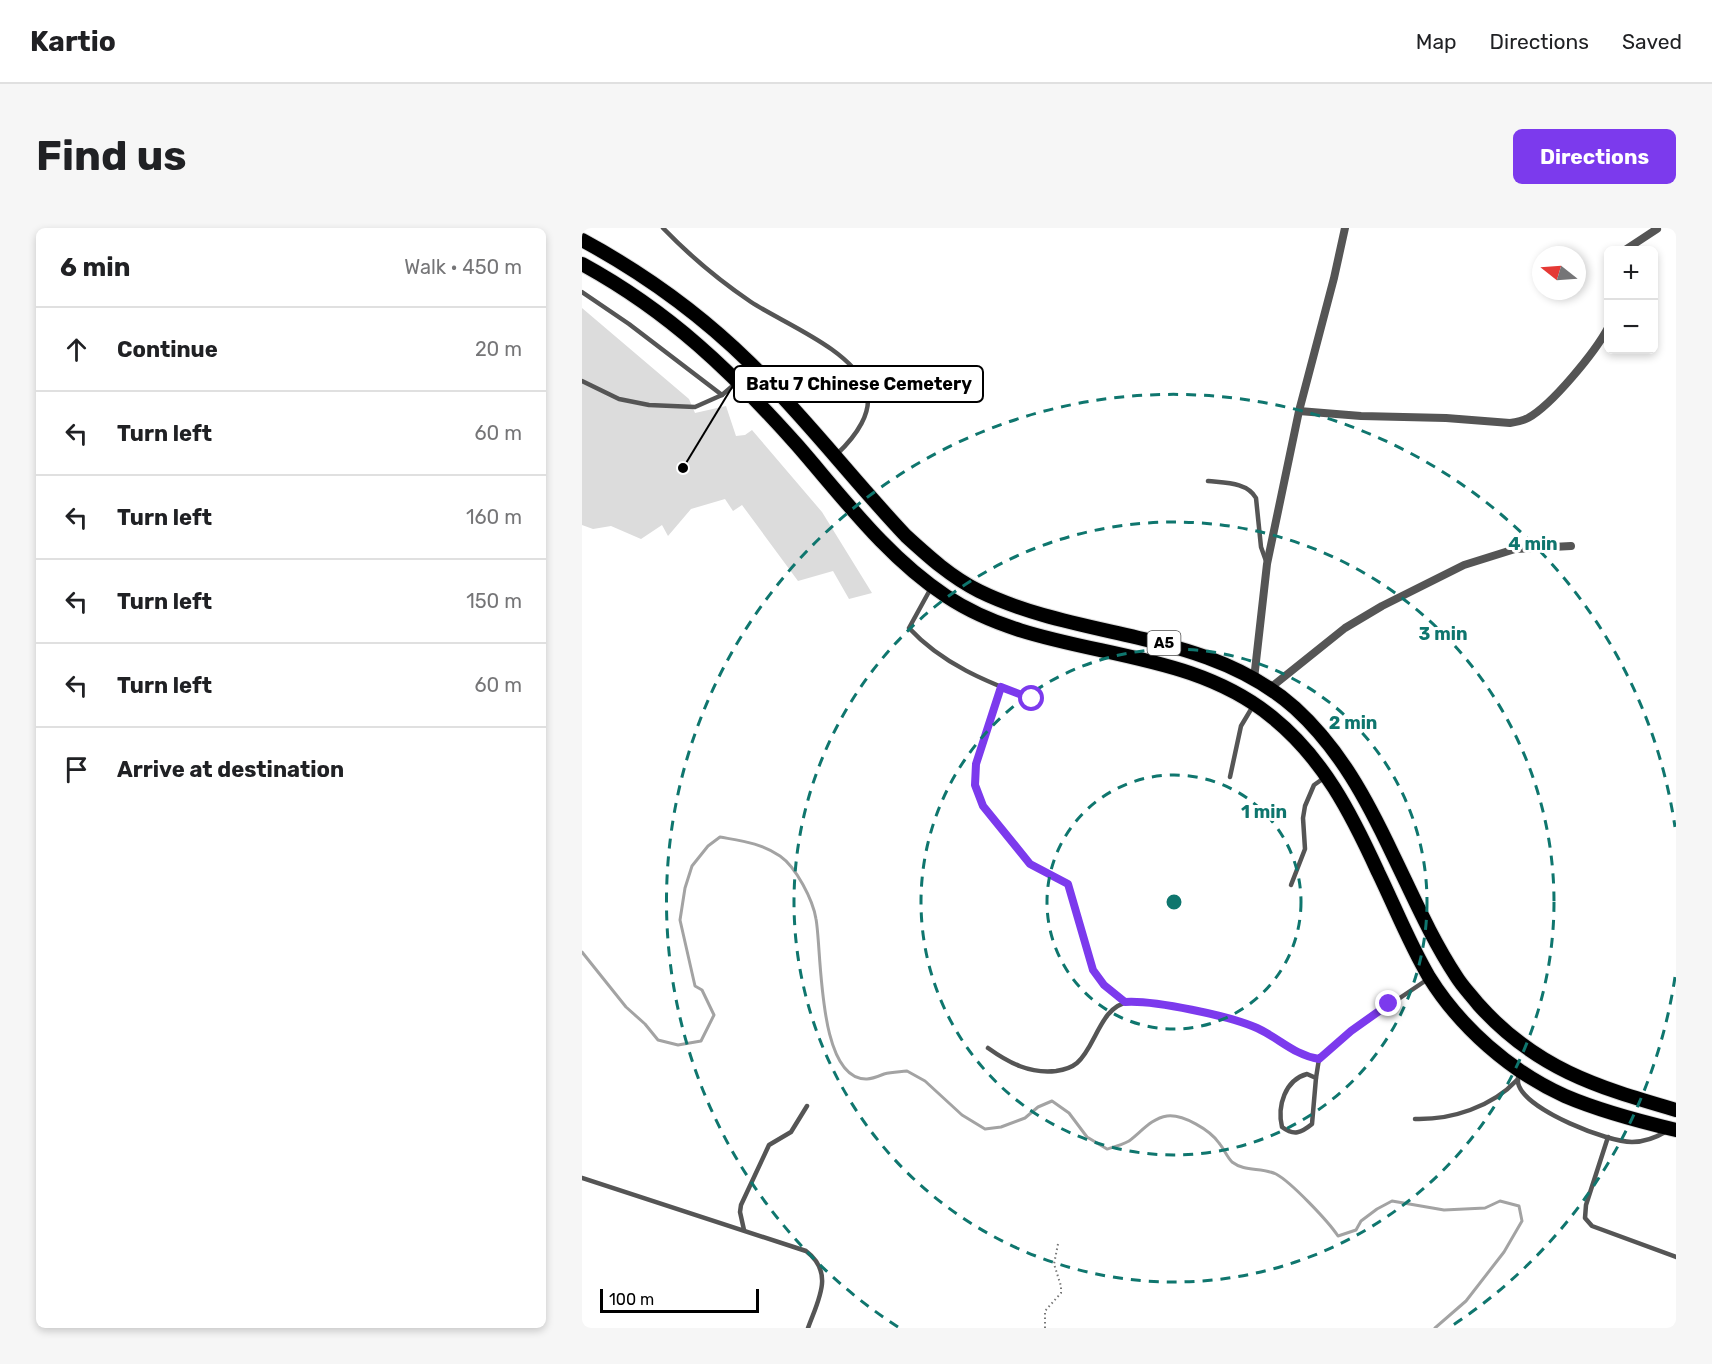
<!DOCTYPE html>
<html lang="en">
<head>
<meta charset="utf-8">
<style>
  body { margin:0; font-family:Rubik,sans-serif; background:#f6f6f6; color:#202124 }
  .controls { position:absolute; right:18px; top:18px; display:grid; overflow:hidden; border-radius:9px; box-shadow:0 3px 9px #0003 }
  .controls button { width:54px; height:54px; display:grid; place-items:center; padding:0; border:0; border-bottom:2px solid #e0e0e0; background:#fff; color:#202124; font:30px sans-serif }
  .compass { position:absolute; left:950px; top:18px; width:54px; height:54px; border-radius:50%; background:#fff; box-shadow:0 3px 9px #0003; rotate:287deg }
  .scale { position:absolute; left:18px; bottom:15px; width:159px; box-sizing:border-box; padding-left:6px; border:3px solid #000; border-top:0; font-size:16px; line-height:21px; white-space:nowrap; color:#000; -webkit-text-stroke:4px #fff; paint-order:stroke }
  .stop { position:absolute; width:18px; height:18px; margin:-14px; border:4px solid #7c3aed; border-radius:50%; background:#fff }
  .stop.end { background:#7c3aed; border-color:#fff; box-shadow:0 2px 6px #0008 }
  .list { margin:0; padding:0; list-style:none }
  h2 { display:flex; justify-content:space-between; align-items:center; height:78px; margin:0; padding:0 24px; font-size:26px }
  h2 small { font-size:20px; font-weight:400; color:#757577 }
  .list li { display:grid; grid-template-columns:39px 1fr auto; gap:18px; align-items:center; box-sizing:border-box; height:84px; padding:0 24px; border-top:2px solid #e0e0e0 }
  .list b { display:block; font-size:22px; white-space:nowrap }
  .list em { font-size:20px; font-style:normal; color:#757577 }
  .icon { flex:none; width:33px; height:33px; fill:none; stroke:currentColor; stroke-width:2; stroke-linecap:round; stroke-linejoin:round }
  .map { position:relative; flex:none; width:1094px; height:1100px; overflow:hidden; border-radius:9px }
  header { display:flex; align-items:center; gap:36px; box-sizing:border-box; height:84px; padding:0 30px; background:#fff; border-bottom:2px solid #e0e0e0 }
  header strong { font-size:28px }
  nav { display:flex; gap:33px; margin-inline-start:auto; font-size:21px }
  .intro { display:flex; align-items:center; justify-content:space-between; box-sizing:border-box; height:144px; padding:0 36px }
  h1 { margin:0; font-size:42px }
  .button { padding:15px 27px; border-radius:9px; background:#7c3aed; color:#fff; font-size:21px; font-weight:700 }
  main { display:flex; gap:36px; padding:0 36px }
  aside { flex:1; background:#fff; border-radius:9px; box-shadow:0 3px 9px #0003 }
  .map>svg:first-child { display:block }
  .green { fill:#dcdcdc }
  .lines { fill:none; stroke-linecap:round; stroke-linejoin:round }
  .stream { stroke:#a3a3a3; stroke-width:3 }
  .trunk-casing { stroke:#dbdbdb; stroke-width:16 }
  .path { stroke:#777; stroke-width:2; stroke-dasharray:1.5 3; stroke-linecap:butt }
  .service { stroke:#555; stroke-width:4.5 }
  .minor { stroke:#555; stroke-width:8 }
  .trunk { stroke:#000; stroke-width:14 }
  .route { stroke:#7c3aed; stroke-width:8 }
  .ring { fill:none; stroke:#0f766e; stroke-width:3; stroke-dasharray:10 8 }
  .labels { text-anchor:middle; dominant-baseline:central; stroke-width:6; stroke-linejoin:round; paint-order:stroke }
  .shield { fill:#fff; stroke:#4c4c4c; stroke-width:1.5 }
  .shield-label { font-size:15px; font-weight:bold; fill:#000 }
  .centre { fill:#0f766e; stroke:#fff; stroke-width:3 }
  .ring-label { font-size:18px; text-anchor:middle; font-weight:bold; fill:#0f766e; stroke:#fff; stroke-width:6; stroke-linejoin:round; paint-order:stroke }
  .leader { fill:none; stroke:#000; stroke-width:2 }
  .callout-dot { fill:#000; stroke:#fff; stroke-width:2 }
  .callout { fill:#fff; stroke:#000; stroke-width:2 }
  .callout-label { font-size:18px; text-anchor:middle; font-weight:bold; fill:#000 }
</style>
</head>
<body>
<header>
<strong>Kartio</strong>
<nav><a>Map</a><a>Directions</a><a>Saved</a></nav>
</header>
<div class="intro"><h1>Find us</h1><a class="button">Directions</a></div>
<main>
<aside>
<h2>6 min<small>Walk · 450 m</small></h2>
<ul class="list">
<li><svg class="icon" aria-label="ahead" viewBox="0 0 24 24"><path d="M12 20V5M6 11l6-6 6 6"/></svg><div><b>Continue</b></div><em>20 m</em></li>
<li><svg class="icon" aria-label="left" viewBox="0 0 24 24"><path d="M17 20v-9H6M10 6l-5 5 5 5"/></svg><div><b>Turn left</b></div><em>60 m</em></li>
<li><svg class="icon" aria-label="left" viewBox="0 0 24 24"><path d="M17 20v-9H6M10 6l-5 5 5 5"/></svg><div><b>Turn left</b></div><em>160 m</em></li>
<li><svg class="icon" aria-label="left" viewBox="0 0 24 24"><path d="M17 20v-9H6M10 6l-5 5 5 5"/></svg><div><b>Turn left</b></div><em>150 m</em></li>
<li><svg class="icon" aria-label="left" viewBox="0 0 24 24"><path d="M17 20v-9H6M10 6l-5 5 5 5"/></svg><div><b>Turn left</b></div><em>60 m</em></li>
<li><svg class="icon" aria-label="arrive" viewBox="0 0 24 24"><path d="M6 21V4h12l-3 4 3 4H6"/></svg><div><b>Arrive at destination</b></div></li>
</ul>
</aside>
<div class="map">
<svg width="1094" height="1100" viewBox="0 0 1094 1100">
  <rect width="100%" height="100%" fill="#fff"/>
  <polygon class="green" points="0,80 107,171 113,185 144,178 154,208 163,207 170,202 240,284 290,365 267,371 251,343 216,353 160,277 151,283 143,271 109,281 86,308 80,297 59,311 29,298 11,301 0,297"/>
  <g class="lines">
    <path class="stream" d="M0,724L44,779L63,796L76,812L96,817L119,813L132,787L120,762L113,758L98,692L103,660L110,638L126,618L138,609C160,613 179,615 198,628C214,639 231,672 234,691C240,722 235,853 285,851C290,851 297,848 302,846C310,844 317,844 325,843L343,853L380,887L403,901L419,899L443,890L456,879L470,873L487,885L505,909L525,921C532,919 540,917 547,913C559,904 570,890 585,888C601,886 628,902 637,915C642,921 645,929 650,934C663,944 679,939 694,946C709,954 746,993 756,1008L774,1002L779,993L795,981L810,973L862,982L903,980L918,973L937,978L940,993L922,1024L884,1073L853,1100"/>
    <defs>
      <g id="trunk">
        <path d="M0,12C63,46 117,85 168,135C224,190 271,252 324,308C347,329 369,349 397,363C499,413 624,401 713,480C758,521 785,572 811,627C831,668 849,710 874,748C880,758 889,767 896,776C953,840 1014,859 1094,882"/>
        <path d="M0,36C88,84 150,144 216,218C262,271 306,330 364,368C463,434 596,412 690,489C741,530 769,585 796,644C813,679 827,715 847,749C878,799 929,844 983,868C1018,883 1056,893 1094,902"/>
      </g>
    </defs>
    <use href="#trunk" class="trunk-casing"/>
    <polyline class="path" points="463,1100 463,1083 479,1065 479,1058 472,1036 476,1016"/>
    <g class="service">
      <path d="M81,0C107,27 138,53 169,74C201,95 268,121 283,158C294,183 272,210 255,226"/>
      <polyline points="0,64 47,96 140,167 154,155"/>
      <polyline points="0,153 37,171 67,177 113,179 140,167"/>
      <path d="M626,253C643,255 665,254 674,270L679,319L684,333"/>
      <path d="M349,360L327,400C360,436 405,454 450,471"/>
      <polyline points="419,459 394,536 393,557 401,578 448,636 486,656 511,742 523,757 543,774"/>
      <polyline points="648,549 659,498 671,478"/>
      <polyline points="709,657 723,621 721,590 723,578 732,557 742,550"/>
      <path d="M406,820C427,835 448,846 474,843C481,842 489,840 495,835C514,819 518,778 547,774C568,770 655,791 676,801C697,811 713,827 737,831L769,803L846,751"/>
      <path d="M937,845C936,849 935,854 937,858C947,883 1025,914 1050,914C1063,914 1075,909 1085,903"/>
      <path d="M725,846L734,850L730,896C719,905 712,908 700,899C695,878 703,852 725,846Z"/>
      <polyline points="734,850 737,831"/>
      <path d="M833,891C869,892 910,879 935,852"/>
      <polyline points="1026,909 1004,977 1003,990 1010,998 1094,1029"/>
      <path d="M0,950L224,1023C253,1045 236,1072 226,1100"/>
      <polyline points="162,1002 158,984 159,977 187,917 209,904 225,878"/>
    </g>
    <g class="minor">
      <polyline points="1043,22 1075,1"/>
      <path d="M717,183L779,188L864,190L928,195C935,194 940,193 946,190C970,177 1013,124 1026,100"/>
      <polyline points="672,451 685,336 717,183 752,50 763,0"/>
      <polyline points="687,461 763,400 800,378 882,337 933,321 989,318"/>
    </g>
    <use href="#trunk" class="trunk"/>
  </g>
  <g class="lines">
    <path class="route" d="M450,471L419,459L394,536L393,557L401,578L448,636L486,656L511,742L522,757L543,774C572,772 648,788 675,800C697,810 712,827 737,831L769,803L807,776"/>
  </g>
  <g class="ring">
    <circle cx="592" cy="674" r="127"/>
    <circle cx="592" cy="674" r="253"/>
    <circle cx="592" cy="674" r="380"/>
    <path d="M1093 749A507 507 0 0 1 868 1099M316 1099A507 507 0 1 1 1093 599"/>
  </g>
  <g class="labels">
    <rect class="shield" x="565.5" y="403" width="33" height="24" rx="4.5"/>
    <g class="shield-label">
      <text x="582" y="415">A5</text>
    </g>
  </g>
  <circle cx="592" cy="674" r="9" class="centre"/>
  <g class="ring-label">
    <text x="951" y="322">4 min</text>
    <text x="861" y="412">3 min</text>
    <text x="771" y="501">2 min</text>
    <text x="682" y="590">1 min</text>
  </g>
  <path class="leader" d="M101 240L152 156"/>
  <circle class="callout-dot" cx="101" cy="240" r="6"/>
  <rect class="callout" x="152" y="138" width="249" height="36" rx="6"/>
  <g class="callout-label">
    <text x="277" y="162">Batu 7 Chinese Cemetery</text>
  </g>
</svg>
<div class="controls">
<button>+</button>
<button>−</button>
</div>
<svg class="compass" viewBox="-18 -18 36 36"><path d="M0-13l5 13h-10z" fill="#e53935"/><path d="M0 13l5-13h-10z" fill="#757577"/></svg>
<div class="scale">100 m</div>
<div class="stop" style="left:450px;top:471px"></div>
<div class="stop end" style="left:807px;top:776px"></div>
</div>
</main>
</body>
</html>
